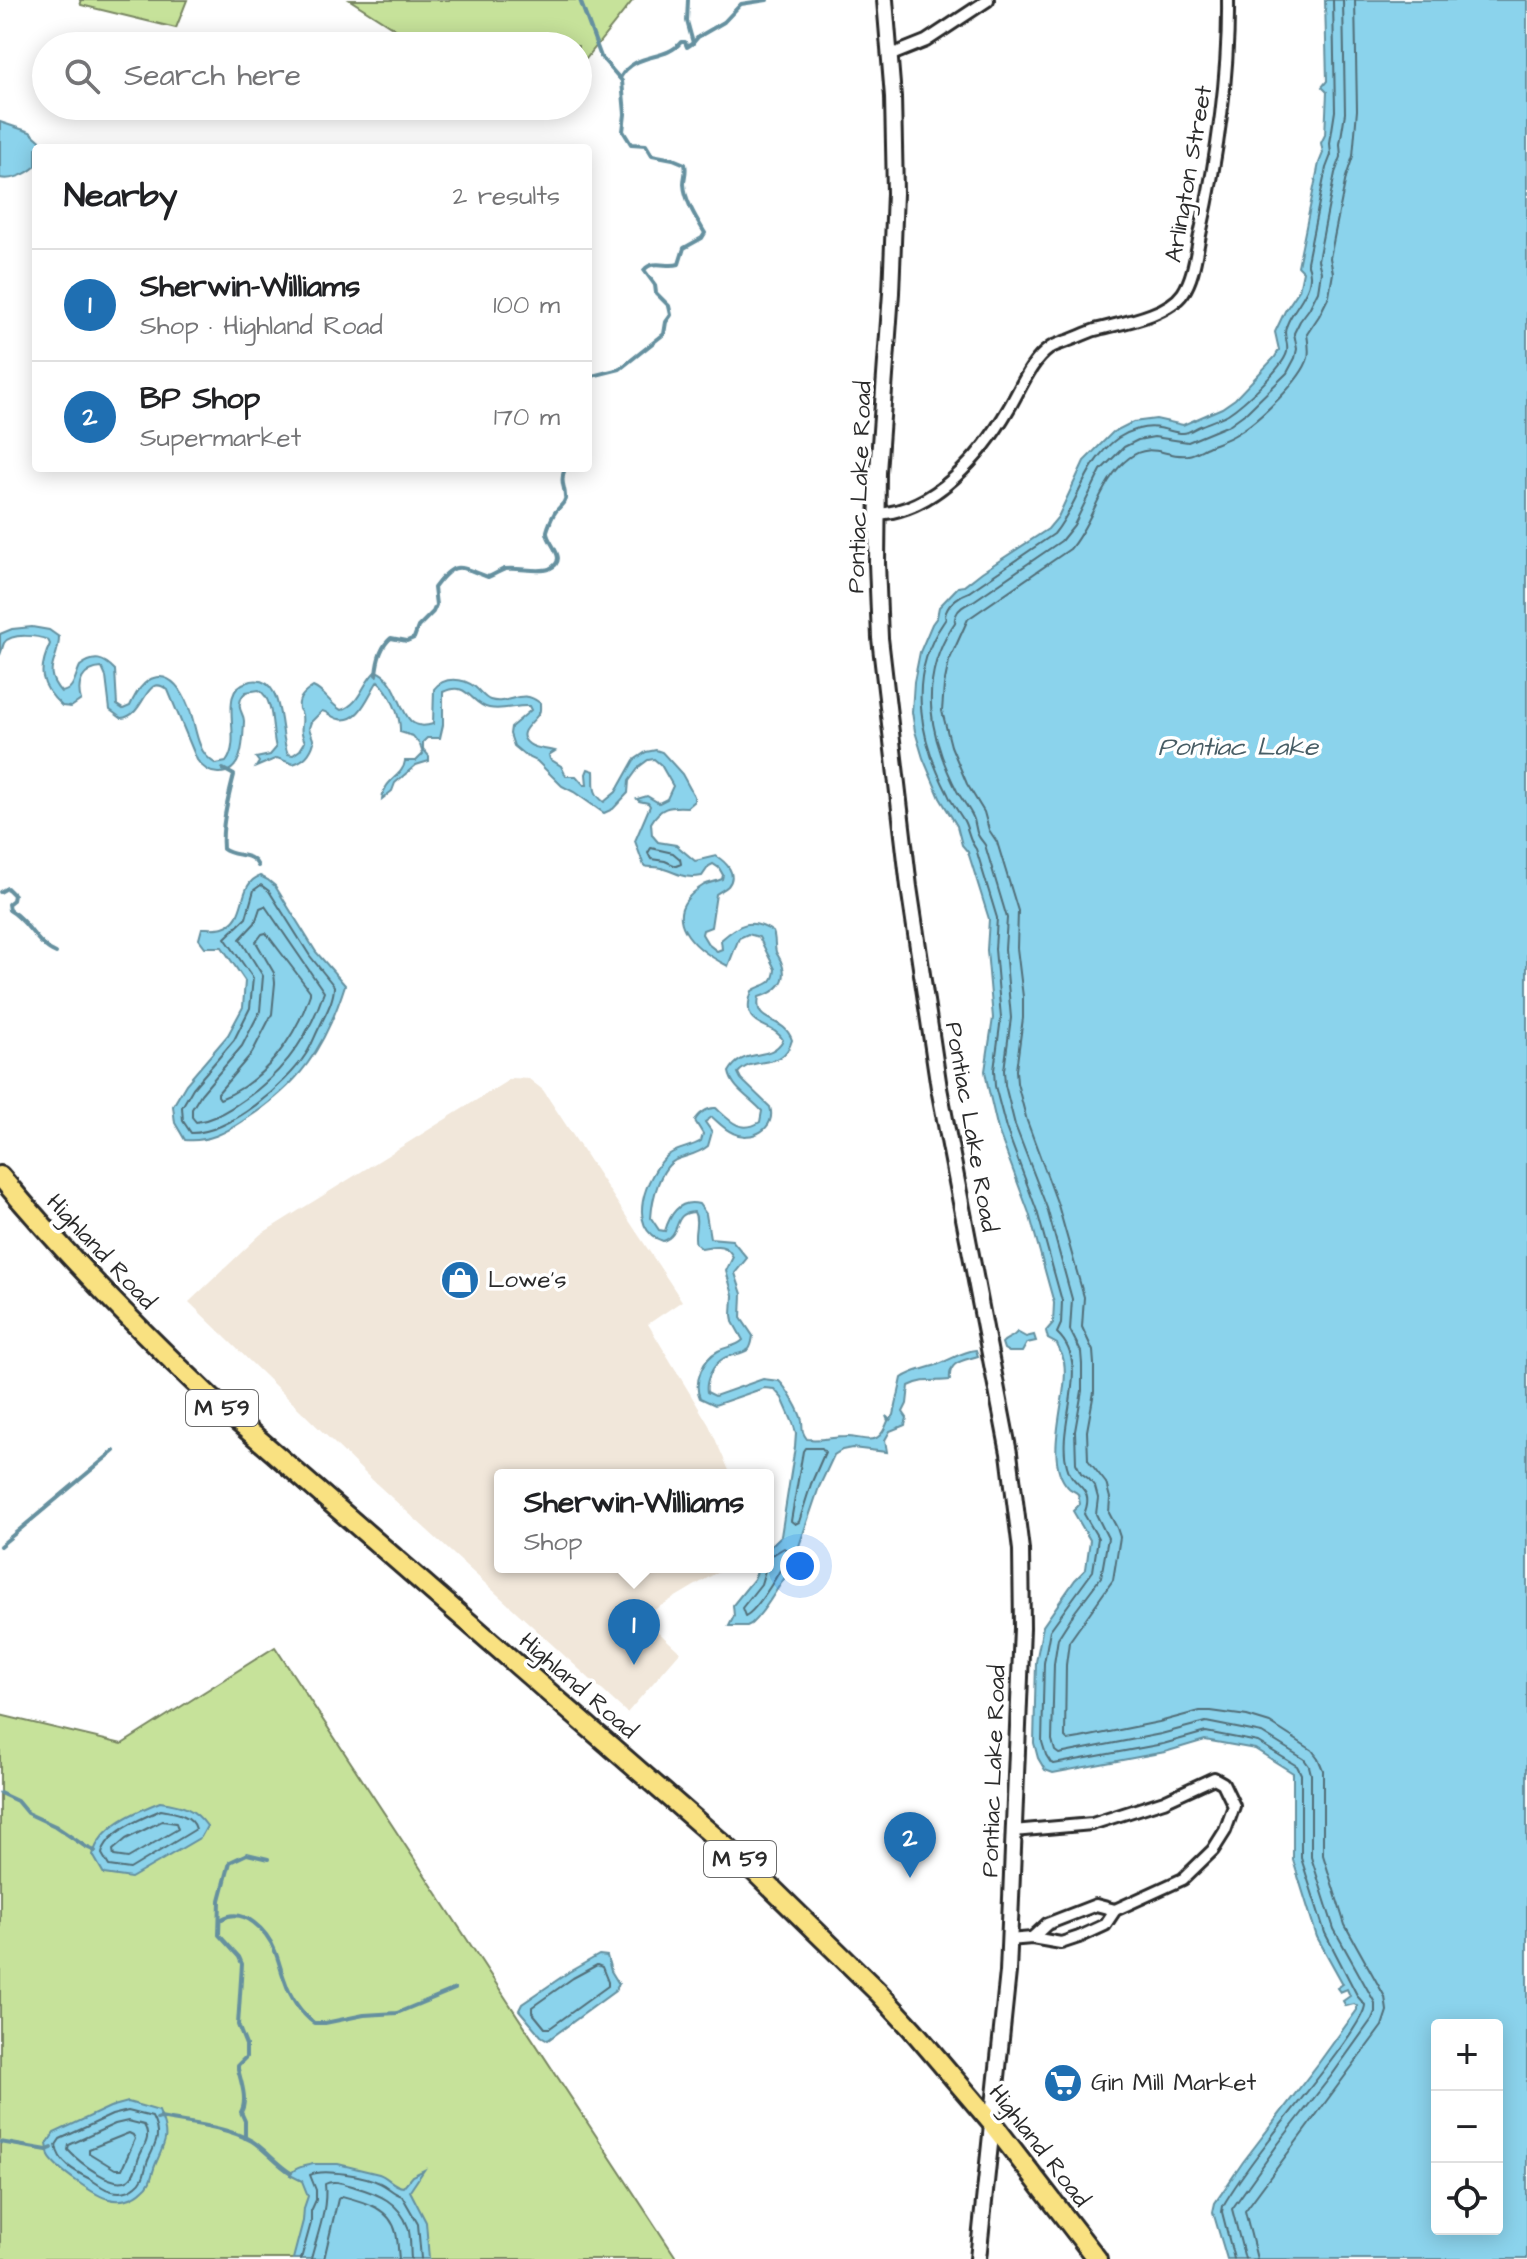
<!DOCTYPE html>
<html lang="en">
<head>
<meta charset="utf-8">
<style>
  body { margin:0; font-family:"Architects Daughter",sans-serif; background:#f6f6f6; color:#202124 }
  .controls { position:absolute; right:24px; bottom:24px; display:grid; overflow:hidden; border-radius:8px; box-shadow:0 4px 20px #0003 }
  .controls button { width:72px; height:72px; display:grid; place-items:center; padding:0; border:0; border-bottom:2px solid #e0e0e0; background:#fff; color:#202124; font:40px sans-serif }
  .you { position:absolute; left:800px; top:1566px; width:28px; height:28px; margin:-20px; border:6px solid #fff; border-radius:50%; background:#1a73e8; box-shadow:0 0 0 12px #1a73e833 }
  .badge { display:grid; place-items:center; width:52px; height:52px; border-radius:50%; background:#1f6fb2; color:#fff; font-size:26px; font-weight:700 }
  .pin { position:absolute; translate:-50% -66px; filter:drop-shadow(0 2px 4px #0008) }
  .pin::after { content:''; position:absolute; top:42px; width:28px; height:24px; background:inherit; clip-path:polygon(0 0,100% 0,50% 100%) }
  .popup { position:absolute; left:494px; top:1469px; width:280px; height:104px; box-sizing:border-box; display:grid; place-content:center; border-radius:8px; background:#fff; filter:drop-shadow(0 2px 6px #0005); font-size:26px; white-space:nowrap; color:#757577 }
  .popup b { font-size:30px; color:#202124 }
  .popup::after { content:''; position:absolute; left:50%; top:100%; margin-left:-16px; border:16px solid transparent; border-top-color:#fff }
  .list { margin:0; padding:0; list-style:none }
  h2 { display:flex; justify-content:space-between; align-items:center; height:104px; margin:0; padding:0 32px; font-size:34px }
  h2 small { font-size:26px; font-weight:400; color:#757577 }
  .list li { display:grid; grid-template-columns:52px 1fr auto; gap:24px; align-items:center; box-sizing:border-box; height:112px; padding:0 32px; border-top:2px solid #e0e0e0 }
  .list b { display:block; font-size:30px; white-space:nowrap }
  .list p { margin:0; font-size:26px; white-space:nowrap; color:#757577 }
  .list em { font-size:26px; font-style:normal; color:#757577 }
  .icon { flex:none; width:44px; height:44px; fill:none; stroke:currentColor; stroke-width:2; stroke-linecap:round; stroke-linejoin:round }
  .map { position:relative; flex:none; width:1527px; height:2259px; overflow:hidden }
  .search { position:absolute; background:#fff; box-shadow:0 4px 20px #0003; left:32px; top:32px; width:560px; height:88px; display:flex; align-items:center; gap:20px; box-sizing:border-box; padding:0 28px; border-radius:44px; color:#757577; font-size:30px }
  .panel { position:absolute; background:#fff; box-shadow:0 4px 20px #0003; left:32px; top:144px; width:560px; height:328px; border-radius:8px }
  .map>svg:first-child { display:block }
  .built { fill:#f1e7da }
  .green { fill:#c6e29a; stroke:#788662; stroke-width:2 }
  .water { fill:#8bd3ec; stroke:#65909f; stroke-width:2; fill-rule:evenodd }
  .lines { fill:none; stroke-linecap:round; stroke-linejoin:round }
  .shore { stroke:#516e78; stroke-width:2 }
  .stream { stroke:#65909f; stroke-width:4 }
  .street-casing { stroke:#2b2b2b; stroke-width:16 }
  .secondary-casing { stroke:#2b2b2b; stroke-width:20 }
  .highway-casing { stroke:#2b2b2b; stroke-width:24 }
  .street { stroke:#fff; stroke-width:10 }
  .secondary { stroke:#fff; stroke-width:14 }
  .highway { stroke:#f9e181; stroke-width:18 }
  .labels { text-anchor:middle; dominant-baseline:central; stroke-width:7; stroke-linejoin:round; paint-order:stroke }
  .shield { fill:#fff; stroke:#6b6b6b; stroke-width:2 }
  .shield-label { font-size:22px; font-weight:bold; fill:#2b2b2b }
  .street-label { font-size:24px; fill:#2b2b2b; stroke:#fff }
  .poi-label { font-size:24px; fill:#2b2b2b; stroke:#fff; text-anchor:start }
  .water-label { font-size:26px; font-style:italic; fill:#485d65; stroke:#fff }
</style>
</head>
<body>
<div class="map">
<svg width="1527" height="2259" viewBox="0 0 1527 2259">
  <rect width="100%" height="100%" fill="#fff"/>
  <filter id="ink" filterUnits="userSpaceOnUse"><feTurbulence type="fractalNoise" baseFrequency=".0125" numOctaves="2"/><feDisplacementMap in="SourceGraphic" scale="16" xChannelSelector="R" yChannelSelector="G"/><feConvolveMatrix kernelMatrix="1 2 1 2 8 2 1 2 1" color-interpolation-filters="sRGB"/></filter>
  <g filter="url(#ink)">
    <polygon class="built" points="512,1078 529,1079 543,1090 682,1301 648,1324 709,1425 731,1475 500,1475 500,1567 726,1567 642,1617 680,1652 627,1713 368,1476 189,1302 261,1234"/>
    <g class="green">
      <polygon points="80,0 187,0 176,28 81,5"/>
      <polygon points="350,0 633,0 578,69 578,46 422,46"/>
      <polygon points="275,1647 677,2259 0,2259 0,1715 122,1744"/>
    </g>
    <g class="water">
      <path d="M1325,0H1527V2259H1227L1213,2212L1215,2203L1243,2162L1318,2064L1357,2010V2006L1354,2004L1346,2006L1343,2001L1350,1996L1347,1989L1340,1992L1337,1988L1343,1984L1317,1937L1293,1860V1773L1255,1749L1205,1740L1165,1752L1053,1773L1045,1770L1038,1758L1034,1743L1036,1662L1043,1626L1075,1580L1086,1569L1090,1540L1073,1511L1080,1504L1078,1494C1075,1491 1070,1490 1068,1487C1041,1458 1070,1395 1064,1362C1063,1355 1059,1350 1057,1344L1048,1339L1046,1331L1053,1323L1054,1303L1029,1213L998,1130L988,1087L985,1071L993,1018L987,950L989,919L968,852L962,845L957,826L940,798L923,758L915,731L912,712L914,682L920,652L932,624L937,617L939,607L958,587L964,586L982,572L1048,529L1058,517L1084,461L1113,432L1133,422L1156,419L1183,425L1222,408L1235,399L1275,357L1279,350L1275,332L1285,311L1299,290L1303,271L1298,266L1319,163L1323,153L1321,143L1325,135L1327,92L1322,87L1327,81ZM1497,2025V2229H1437V2025Z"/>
      <path d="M0,122L30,132L44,144V148H36V166C27,174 12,181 0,178Z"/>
      <path d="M32,627L49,630L59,637C59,662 41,669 61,692C74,691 75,676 80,666C94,655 104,658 115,670L117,705L123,709L130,706C147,667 173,667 189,708C194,720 195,733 200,745C203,754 208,759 216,764L226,762C244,739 216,691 247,682C286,670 278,733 288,754L293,755L300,750L305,742C298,726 304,728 302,715C302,713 300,711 299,709C297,698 305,692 313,687C325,692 330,704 341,710C361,704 362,683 376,671C407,683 395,736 433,724L434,689C444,676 463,678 475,687C480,691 484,698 490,700C509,706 521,687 540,703C540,710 541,711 537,716C531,724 515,734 529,744C535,749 548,749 555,751L549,755L550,759L561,766L566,776H576L584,785H587L586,774L588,769L594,771C595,785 591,792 604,802L616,792L634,760L646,752L656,750L662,752L682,774L694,796V801L687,807C669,806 660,807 651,823L652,835L658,842L676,845L695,861L716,856C726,862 738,874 728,886C725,889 720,891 716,894L711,927L703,930L702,934L708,944L717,951L722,949L721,940C739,924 751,917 773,932C776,939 774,945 776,952C778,956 781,960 782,964C789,982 775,993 759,997C753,1026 783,1014 792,1040C783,1072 754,1054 738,1073L741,1079L770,1107C777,1129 751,1142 733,1133C725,1130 719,1123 712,1117L705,1122L712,1132L708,1146C698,1154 689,1155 678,1159C659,1166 652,1201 651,1218L659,1230L665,1231C670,1214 680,1199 699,1204L706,1214L710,1238L732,1240L747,1258L735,1273L742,1294L741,1318L753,1336C752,1341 752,1345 749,1349C742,1355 731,1354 724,1358C713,1364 705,1381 707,1392L715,1396L763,1379L779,1381C786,1387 800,1411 802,1421C803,1430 801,1431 807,1439C820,1441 833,1437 846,1437C855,1436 870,1443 878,1437C883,1434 886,1426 888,1421L886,1416L890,1420L894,1415L902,1378C913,1370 926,1369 939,1364C952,1359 963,1351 976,1350L978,1356C963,1361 948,1361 950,1380C935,1382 925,1378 909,1386L907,1404L903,1412L907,1418L905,1425L890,1431L885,1440L887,1452L852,1448L842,1450L834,1455L819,1487L796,1555V1564C778,1582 770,1607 751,1624L747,1626H729L734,1616L733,1605L754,1579L759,1567H768V1549L781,1536L795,1447L796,1433L793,1423L782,1398L774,1389L764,1388L715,1405L700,1398C693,1382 703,1359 718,1351C727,1346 736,1347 743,1340L733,1322L732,1315L733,1295L726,1271L733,1257C726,1242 715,1246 701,1248L696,1244C692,1233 700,1222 694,1212C671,1213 683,1234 663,1241C625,1229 646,1175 667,1156C676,1148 690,1148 701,1141L703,1134L695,1121C698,1114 708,1107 716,1108C730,1121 741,1134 760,1122L762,1111C751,1098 732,1089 729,1072C743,1046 770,1063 783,1040C772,1020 738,1030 752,991C763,983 774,987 775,969L759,937L748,934L739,938L728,966C694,949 655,915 704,885C710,882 716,882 722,879L723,875L719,868L713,864L709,866L702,876C684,879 680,874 664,869C657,866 651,868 644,866L635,841L650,806L648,803L639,801L637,799L647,796L659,803L667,799L673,786L661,765L654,759L648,760L640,766L629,781L628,793L613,809L604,813L574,792L562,786L537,761L526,756L514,746L510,734L511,727L531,710L529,706C516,705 503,711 489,708C470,704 468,680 443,692V725L440,738H427L423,742V749L429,756V761L416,765L395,783L392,791L382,799C384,779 403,777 405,761H416L423,754L420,745L413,736L400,732C401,716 390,692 378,681C369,693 360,724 339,719C332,718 328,712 322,711L311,722L309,728L314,742C311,753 304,761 293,764L277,758L256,767L259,762L256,758L270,755L276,748C271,730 275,700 259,690L246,692C242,696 241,697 240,703C238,710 244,714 244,721C243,739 244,774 218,773C209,773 202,767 197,760L168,690C144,671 147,716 121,718L110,710L106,677L102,668C83,669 76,683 81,700L71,707L62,706C39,685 38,670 50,644L48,640C38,636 12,632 4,643C3,645 1,653 0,655V634L12,629Z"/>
      <path d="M260,876L268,880L275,886L316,952L345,985C325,1048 299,1086 243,1121C225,1133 208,1142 185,1140L175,1123L173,1106L186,1084L228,1035L243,1007L245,981L222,947H205L199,939L202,928C208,928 217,929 223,927C249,920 236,884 260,876Z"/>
      <path d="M1017,1332L1026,1337L1034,1335L1036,1341L1027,1343L1022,1352H1009L1004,1349L1002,1343C1006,1338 1013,1338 1017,1332Z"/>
      <path d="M160,1802C182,1805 194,1808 207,1826L201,1837L131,1878L104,1874L93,1855C100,1826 135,1812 160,1802Z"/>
      <polygon points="599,1955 607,1956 611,1971 619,1984 615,1991 548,2040 541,2036 519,2010 522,2004 569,1972"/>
      <path d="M128,2102L159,2111C169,2136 167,2139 156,2163C151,2174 153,2182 143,2190C134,2199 121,2202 109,2199C97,2197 55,2168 49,2156C48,2153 48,2148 47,2144L54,2133L110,2107Z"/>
      <path d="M313,2164H338L379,2174C388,2177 393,2186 403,2187L412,2176L424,2170L410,2191L426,2222L429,2259H293L303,2221L304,2208L308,2196L302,2181L290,2175C294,2167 305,2166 313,2164Z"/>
    </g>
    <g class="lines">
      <g class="shore">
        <polygon points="651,848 673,853 680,859 681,864 676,866 665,861 651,859 648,853"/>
        <path d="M261,885L269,891L310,956L334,986C334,1000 326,1013 320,1026C315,1035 312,1045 306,1054C286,1085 230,1133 191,1133L183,1121L182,1107L193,1088L234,1040L250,1008L253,978L225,938L246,918L254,890Z"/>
        <path d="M265,906L324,992C308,1040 279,1078 236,1105C223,1113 212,1120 196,1122L192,1117V1109L201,1094L242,1046L260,1011L263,976L240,939L255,923L260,908Z"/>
        <path d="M266,933L310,991V994C296,1037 264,1082 220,1099L218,1096V1093L252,1053L272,1014L275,983L274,973L256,942L262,934Z"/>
        <polygon points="805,1448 822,1448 825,1452 811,1484 799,1522 795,1524 791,1521 803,1451"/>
        <path d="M766,1567L761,1584L742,1608L745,1616C757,1611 786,1564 788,1551L784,1548L774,1554L768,1555"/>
        <path d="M161,1810C174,1812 193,1815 196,1829L130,1869L109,1866L102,1854C106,1832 142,1818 161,1810Z"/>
        <polygon points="162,1821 176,1823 178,1829 128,1858 114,1856 113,1850 126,1839"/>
        <polygon points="597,1965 602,1967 608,1982 608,1986 550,2028 545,2028 532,2012 532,2007 573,1978"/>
        <path d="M128,2111L152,2117C161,2134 157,2142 149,2158C144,2168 146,2179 136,2186C129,2192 121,2193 112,2191C104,2190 97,2183 90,2179C76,2172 58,2163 56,2145L60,2139L112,2115Z"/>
        <path d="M128,2121L144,2125C151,2137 145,2144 140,2155C136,2163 137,2173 129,2179C114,2190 79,2162 68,2150L69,2145L115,2124Z"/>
        <polygon points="129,2133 133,2135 135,2139 122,2169 115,2169 89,2153 89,2149"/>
        <path d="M301,2259L311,2223V2211L316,2200V2190L310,2175C323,2168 366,2176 380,2183C389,2187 392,2193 402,2196L418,2224L421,2259"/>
        <path d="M311,2259C317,2235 328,2209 325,2184C334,2179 345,2184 355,2187C379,2194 399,2202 408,2227C411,2236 410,2249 411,2259"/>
        <path d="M324,2259L338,2199L342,2196C365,2202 390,2208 396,2233C398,2241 398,2251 399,2259"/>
        <path d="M1234,2259L1222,2212L1223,2206C1236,2183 1253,2161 1269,2140C1285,2118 1365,2024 1365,2005L1358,1997L1325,1933L1301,1858V1774L1297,1766L1258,1742L1206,1732L1163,1744L1054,1764L1051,1763L1046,1755L1042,1742L1044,1663L1050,1630L1093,1571L1098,1538L1084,1514C1096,1486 1072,1488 1067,1466C1055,1424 1093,1366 1057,1333L1061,1324L1062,1301L1037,1211L1006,1128L995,1086L994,1070L1001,1018L995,949L997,918L976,849C969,840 969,831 964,821C959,812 952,804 948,794C920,741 906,677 943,623C949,614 943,622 946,612C950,602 960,595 969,592L1054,534C1079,504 1084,462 1118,438C1129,431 1145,425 1159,428C1166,429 1175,433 1183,433C1189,433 1195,428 1200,426C1209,422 1219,419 1228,414C1242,405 1283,368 1287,352C1289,340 1281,336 1288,322C1297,302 1318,286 1307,262L1326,168L1331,155L1330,143L1335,111L1333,0"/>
        <path d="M1245,2259L1232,2209L1278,2144L1332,2075L1372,2019L1375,2012V2003L1334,1929L1311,1857V1774L1309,1766L1304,1759L1262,1733L1206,1722L1161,1734L1059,1754L1055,1751L1052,1740L1054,1664L1058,1638L1074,1613L1101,1577L1108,1538L1096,1514L1098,1498L1095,1487L1089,1479L1081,1473L1076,1463L1075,1431L1082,1391V1364L1081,1352L1070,1330L1072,1299L1047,1208L1015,1125L1005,1085L1004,1070L1011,1018L1005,949L1007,918L985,845C983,842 980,839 978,835C975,829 976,823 973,817C969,808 962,800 957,791C929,736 918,681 952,627C959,617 952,626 956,615C959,607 968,604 975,600L1061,541L1074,525L1101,470L1124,447L1138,440L1154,437L1188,442L1229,425L1247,412L1287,373L1295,358L1297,349L1294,333L1300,321L1309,309L1318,291L1321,272L1318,260L1335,173L1341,157L1340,144L1345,113L1343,0"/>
        <path d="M1257,2259L1245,2211L1382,2026L1387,2011L1385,1997L1345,1925L1323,1855V1770L1318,1758L1312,1750L1270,1723L1247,1716L1211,1711H1200L1159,1722L1080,1738L1068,1740L1065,1737L1066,1665L1069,1642L1113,1580L1120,1537L1117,1528L1109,1513L1110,1498L1106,1483L1088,1460L1087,1431L1094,1392V1364L1093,1351L1082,1327L1084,1297L1058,1205L1027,1121L1017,1083L1016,1070L1023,1018V997L1017,948L1018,911L997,842L989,830L984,812L967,784L951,746L942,711L944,685L949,661L968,619L1070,549C1094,521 1100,480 1129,458C1151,441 1166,458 1188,455C1194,454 1199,451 1205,448C1216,443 1228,440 1238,433C1258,421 1302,380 1308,358C1310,350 1308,342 1307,334L1319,316L1329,296L1333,273L1330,258L1346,177L1353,156L1357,110L1355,0"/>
      </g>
      <g class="stream">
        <path d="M580,0L601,57L622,81L625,114L623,131L631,144L646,145L652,155L673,159L685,164C687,172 684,176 684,184C685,201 696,218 705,233L702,238L684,248L679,264C667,268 654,259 644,270L655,285L656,293L669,306L671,315L666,322L664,334L620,369L588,377"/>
        <polyline points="688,0 687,21 693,43"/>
        <polyline points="693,43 698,37 724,22 741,4 767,0"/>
        <path d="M620,78C635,51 665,62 681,42H685L687,47L693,43"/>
        <path d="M376,675C377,662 381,646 391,638L407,641L414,638L418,627L433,612L436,605L434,588C455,560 458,566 488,577C494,575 499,571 505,569C518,567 538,573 549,569C571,559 545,542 547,531C548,527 552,517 554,514C557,508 564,505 565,499C566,487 559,484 565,468"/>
        <path d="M223,769L234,775C228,799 221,825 223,849C235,858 251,851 258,866"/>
        <path d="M0,892L7,888L14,895L13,900L8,904L9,910C29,921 36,945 56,953"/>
        <polyline points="0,1546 114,1451"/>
        <polyline points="0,1793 17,1801 27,1813 55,1826 86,1847 95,1851"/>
        <path d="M222,1919C244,1906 267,1931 275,1951C279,1961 281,1971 285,1981C290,1997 301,2013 314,2023H325L364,2015L397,2013L455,1989"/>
        <path d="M157,2119L160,2118C190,2124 225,2126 252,2141C266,2150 276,2164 291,2173"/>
        <path d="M245,2138V2121L241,2112C248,2100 241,2082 238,2069V2065L246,2057V2045L238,2025L242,1964L239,1957L219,1935L220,1900L230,1862L247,1854L268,1859"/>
        <polyline points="0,2142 47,2150 52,2148"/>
      </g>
      <defs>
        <g id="street">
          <polyline points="891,55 926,41 988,0"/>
          <path d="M877,514C935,511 982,455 1009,408C1021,388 1030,362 1050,348C1054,345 1062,343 1067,341C1076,338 1086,333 1095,330C1121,323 1167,316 1183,293C1194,277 1196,253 1200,235C1217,158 1229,79 1228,0"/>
          <polyline points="1032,1938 1047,1924 1096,1905 1115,1910"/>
          <polyline points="1009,1940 1032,1938 1061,1943 1079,1937 1105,1925 1115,1910 1183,1879 1213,1850 1225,1831 1234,1806 1223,1783 1214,1778 1164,1801 1092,1824 1013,1831"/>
        </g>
        <polyline id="secondary" points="885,0 893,97 895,193 891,293 878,472 877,563 880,638 909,887 939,1088 1009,1453 1021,1550 1022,1628 1008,1972 978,2259"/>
        <path id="highway" d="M0,1176C66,1255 137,1328 211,1398L755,1872L878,1992L912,2029L992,2123L1097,2259"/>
      </defs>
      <use href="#street" class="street-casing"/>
      <use href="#secondary" class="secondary-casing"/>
      <use href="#highway" class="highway-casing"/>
      <use href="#street" class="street"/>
      <use href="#secondary" class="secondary"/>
      <use href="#highway" class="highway"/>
    </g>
  </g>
  <defs>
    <symbol id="shop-disc" viewBox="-11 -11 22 22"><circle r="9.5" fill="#1f6fb2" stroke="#fff"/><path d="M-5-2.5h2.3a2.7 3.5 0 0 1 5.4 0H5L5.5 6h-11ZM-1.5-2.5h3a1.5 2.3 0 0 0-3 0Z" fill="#fff"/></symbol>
    <symbol id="supermarket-disc" viewBox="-11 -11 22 22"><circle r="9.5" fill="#1f6fb2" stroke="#fff"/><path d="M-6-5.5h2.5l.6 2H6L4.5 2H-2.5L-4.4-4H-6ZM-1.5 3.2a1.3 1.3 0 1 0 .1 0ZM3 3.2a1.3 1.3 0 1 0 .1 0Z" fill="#fff"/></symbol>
  </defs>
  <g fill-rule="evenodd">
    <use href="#shop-disc" x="438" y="1258" width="44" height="44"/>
    <use href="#supermarket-disc" x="1041" y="2061" width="44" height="44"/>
  </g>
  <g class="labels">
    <g class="shield">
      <rect x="186" y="1390" width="72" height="36" rx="6"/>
      <rect x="704" y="1841" width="72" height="36" rx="6"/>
    </g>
    <g class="shield-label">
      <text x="222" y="1408">M 59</text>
      <text x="740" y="1859">M 59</text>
    </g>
    <g class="street-label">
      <text transform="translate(1189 174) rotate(-80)">Arlington Street</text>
      <text transform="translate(860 487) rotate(-88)">Pontiac Lake Road</text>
      <text transform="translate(971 1127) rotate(80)">Pontiac Lake Road</text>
      <text transform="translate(101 1252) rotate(47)">Highland Road</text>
      <text transform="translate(578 1686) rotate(41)">Highland Road</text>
      <text transform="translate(994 1771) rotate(-88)">Pontiac Lake Road</text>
      <text transform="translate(1039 2146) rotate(52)">Highland Road</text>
    </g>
    <g class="poi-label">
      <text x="488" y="1280">Lowe's</text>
      <text x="1091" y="2083">Gin Mill Market</text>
    </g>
    <g class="water-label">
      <text x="1238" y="747">Pontiac Lake</text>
    </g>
  </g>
</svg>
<div class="controls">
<button>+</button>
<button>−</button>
<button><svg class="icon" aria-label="locate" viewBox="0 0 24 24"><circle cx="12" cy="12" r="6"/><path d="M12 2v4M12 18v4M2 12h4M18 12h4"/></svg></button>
</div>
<div class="you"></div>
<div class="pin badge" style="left:634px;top:1665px">1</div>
<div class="popup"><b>Sherwin-Williams</b>Shop</div>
<div class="pin badge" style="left:910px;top:1878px">2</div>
<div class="search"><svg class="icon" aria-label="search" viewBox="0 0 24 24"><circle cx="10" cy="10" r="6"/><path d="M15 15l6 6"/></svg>Search here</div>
<section class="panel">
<h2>Nearby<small>2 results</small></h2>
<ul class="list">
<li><span class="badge">1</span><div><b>Sherwin-Williams</b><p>Shop · Highland Road</p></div><em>100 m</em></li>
<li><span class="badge">2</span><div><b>BP Shop</b><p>Supermarket</p></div><em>170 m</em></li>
</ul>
</section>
</div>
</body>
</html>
